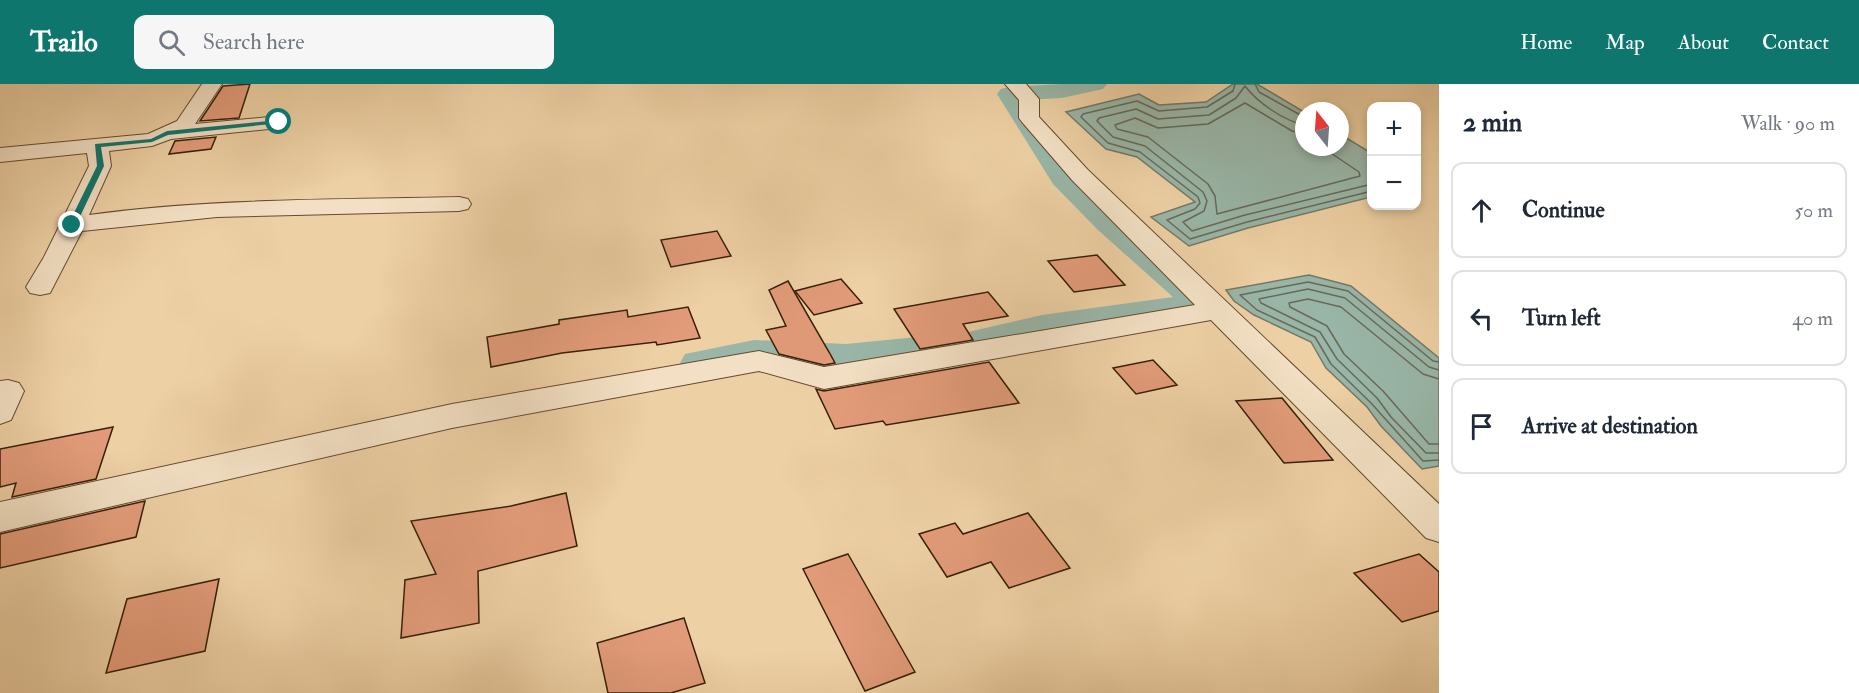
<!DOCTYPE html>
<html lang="en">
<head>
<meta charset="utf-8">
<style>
  body { margin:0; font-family:"IM FELL Double Pica",serif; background:#f6f6f7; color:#1f2937 }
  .controls { position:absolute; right:18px; top:18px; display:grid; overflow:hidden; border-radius:12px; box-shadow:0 3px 9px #0003 }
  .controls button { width:54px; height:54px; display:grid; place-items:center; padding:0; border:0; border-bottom:2px solid #e0e1e3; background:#fff; color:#1f2937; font:30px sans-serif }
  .compass { position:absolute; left:1295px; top:18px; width:54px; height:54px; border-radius:50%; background:#fff; box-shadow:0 3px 9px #0003; rotate:343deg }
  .stop { position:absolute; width:18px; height:18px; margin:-14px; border:4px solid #0f766e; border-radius:50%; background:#fff }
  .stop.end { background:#0f766e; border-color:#fff; box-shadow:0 2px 6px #0008 }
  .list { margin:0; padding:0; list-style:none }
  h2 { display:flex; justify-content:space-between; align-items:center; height:78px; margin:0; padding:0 24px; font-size:26px }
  h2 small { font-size:20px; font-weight:400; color:#747a83 }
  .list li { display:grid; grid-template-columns:39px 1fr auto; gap:18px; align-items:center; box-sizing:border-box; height:96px; margin:0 12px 12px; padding:0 12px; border:2px solid #e0e1e3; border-radius:12px }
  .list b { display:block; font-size:22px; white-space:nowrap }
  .list em { font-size:20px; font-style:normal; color:#747a83 }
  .icon { flex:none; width:33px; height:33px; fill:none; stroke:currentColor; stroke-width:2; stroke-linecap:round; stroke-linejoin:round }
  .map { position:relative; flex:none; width:1439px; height:609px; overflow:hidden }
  header { display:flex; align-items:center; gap:36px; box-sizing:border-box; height:84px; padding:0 30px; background:#0f766e; color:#fff }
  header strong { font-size:28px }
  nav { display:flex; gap:33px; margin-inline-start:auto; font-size:21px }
  .search { width:420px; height:54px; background:#f6f6f7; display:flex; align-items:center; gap:15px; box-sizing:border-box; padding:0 21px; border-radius:12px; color:#747a83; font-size:22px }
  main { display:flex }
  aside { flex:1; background:#fff }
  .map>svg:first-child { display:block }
  .water { fill:#99b6a8; stroke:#727a68; stroke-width:1.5 }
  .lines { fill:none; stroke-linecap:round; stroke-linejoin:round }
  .shore { stroke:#686a58; stroke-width:1.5 }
  .canal { fill:#99b6a8; fill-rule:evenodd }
  .building { fill:#e29b79; stroke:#381f08; stroke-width:1.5 }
  .street-casing { stroke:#654b2f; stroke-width:2 }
  .street { fill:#f3e0c4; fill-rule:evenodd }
  .route { fill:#0f766e }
</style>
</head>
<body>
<header>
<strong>Trailo</strong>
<div class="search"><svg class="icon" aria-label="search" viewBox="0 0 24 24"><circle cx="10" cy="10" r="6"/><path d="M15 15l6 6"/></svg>Search here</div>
<nav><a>Home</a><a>Map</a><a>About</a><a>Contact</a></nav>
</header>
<main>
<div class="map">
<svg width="1439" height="609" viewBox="0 0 1439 609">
  <rect width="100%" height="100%" fill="#edd0a4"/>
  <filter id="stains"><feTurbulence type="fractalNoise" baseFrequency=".00333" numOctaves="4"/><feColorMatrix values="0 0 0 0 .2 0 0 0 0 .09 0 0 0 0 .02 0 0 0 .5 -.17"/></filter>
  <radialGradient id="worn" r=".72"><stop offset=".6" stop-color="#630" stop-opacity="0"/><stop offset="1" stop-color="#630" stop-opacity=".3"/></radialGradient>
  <g class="water">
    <polygon points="1233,0 1257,0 1304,28 1304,63 1340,63 1340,50 1371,69 1371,113 1248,144 1189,162 1151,133 1195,118 1137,73 1106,65 1066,28 1139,10 1159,21 1206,18"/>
    <polygon points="1309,191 1351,202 1439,274 1439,382 1422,385 1381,342 1367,323 1326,284 1311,258 1254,231 1234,217 1226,206"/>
  </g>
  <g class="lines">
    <g class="shore">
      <polyline points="1235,0 1233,7 1207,23 1159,27 1137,17 1083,30 1081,33 1108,59 1140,68 1198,113 1200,119 1195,125 1167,136 1190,155 1247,138 1372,107"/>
      <polyline points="1255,0 1259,8 1304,33"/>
      <path d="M1304,41C1283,36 1258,19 1245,2L1236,14L1209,31L1158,35L1136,25L1099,34L1097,37L1113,53L1145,62L1203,108L1207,117L1204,127L1183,138L1192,147L1245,131L1372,100"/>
      <polyline points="1304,50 1292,47 1245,19 1208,40 1158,44 1135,34 1115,41 1117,45 1148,53 1208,100 1215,112 1217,130 1360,92 1359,88 1322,63"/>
      <polyline points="1439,278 1433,277 1348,207 1308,198 1240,211 1257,226 1315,253 1331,280 1371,319 1423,377 1439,376"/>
      <polyline points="1439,286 1429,283 1345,214 1308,205 1259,215 1261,219 1320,248 1337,275 1377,314 1391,333 1426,369 1439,369"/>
      <polyline points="1439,295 1423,290 1341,223 1308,215 1289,219 1290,223 1327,242 1344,270 1383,307 1429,360 1439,360"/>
    </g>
    <polygon class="canal" points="1062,0 1107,0 1103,5 1062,14 1025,16 1073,89 1118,134 1213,213 1218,220 1213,227 1042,253 968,272 846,284 754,280 698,291 685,288 680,279 685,270 754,256 846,260 968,248 1042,231 1173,213 1098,146 1053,100 997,10 1001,5 1009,3"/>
  </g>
  <g class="building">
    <polygon points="250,0 239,34 200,37 223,2"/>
    <polygon points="216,53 211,65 169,70 175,57"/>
    <polygon points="717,147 731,172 671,183 661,156"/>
    <polygon points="1097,171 1125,201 1074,208 1048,177"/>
    <polygon points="841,195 862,219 814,231 795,207"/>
    <polygon points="788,197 829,268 835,279 824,281 779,270 766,246 786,242 769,206"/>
    <polygon points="988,208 1008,232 963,240 973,256 920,265 894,225"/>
    <polygon points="688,223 700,254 657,261 656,258 562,269 491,283 487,253 559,240 559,236 627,226 628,233"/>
    <polygon points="1153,276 1177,301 1136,310 1113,284"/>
    <polygon points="989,278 1019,319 886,341 883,337 835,345 816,305 824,307"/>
    <polygon points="1282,314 1333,376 1284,379 1236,317"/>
    <polygon points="113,343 96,395 12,413 16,399 0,403 0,365"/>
    <polygon points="566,409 577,462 478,487 479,539 401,554 405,496 436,490 411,437 511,422"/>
    <polygon points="145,417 136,453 0,484 0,450"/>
    <polygon points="1028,429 1070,484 1009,504 991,478 947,493 919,450 955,439 963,450"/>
    <polygon points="848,470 915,588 865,607 803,485"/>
    <polygon points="1419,470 1439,488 1439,527 1402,538 1354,489"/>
    <polygon points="219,495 205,567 106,589 127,515"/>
    <polygon points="684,534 705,599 671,609 608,609 597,559"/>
  </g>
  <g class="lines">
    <defs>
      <g id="street">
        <path d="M202,0H222L195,40L279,32L286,34L289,38L286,42L279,44L171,55L152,62L109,67L111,82L89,131C212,114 336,116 459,113L468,115L471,120L468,125L459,127L217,133L82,147L50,209L40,211L30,209L26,203L44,173L89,82L87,69L0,78V64L148,50L177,37Z"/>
        <polygon points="1005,0 1026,0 1039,15 1039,33 1088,86 1439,420 1439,458 1426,454 1211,236 824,305 759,287 452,344 0,448 0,418 452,320 759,267 824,283 1195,221 1072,96 1022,38 1019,34 1019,16"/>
        <polygon points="8,296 19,299 24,307 11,336 0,340 0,297"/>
      </g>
    </defs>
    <use href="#street" class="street-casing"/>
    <use href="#street" class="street"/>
  </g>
  <polygon class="route" points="279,36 281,39 168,51 152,58 101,63 104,82 76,141 72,143 68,141 97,82 95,60 151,55 167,47"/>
  <rect width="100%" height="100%" filter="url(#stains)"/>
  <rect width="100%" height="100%" fill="url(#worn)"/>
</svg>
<div class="controls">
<button>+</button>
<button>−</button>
</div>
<svg class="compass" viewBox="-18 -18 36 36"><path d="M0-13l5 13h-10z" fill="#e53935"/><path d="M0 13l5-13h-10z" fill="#747a83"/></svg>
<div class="stop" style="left:279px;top:38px"></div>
<div class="stop end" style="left:72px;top:141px"></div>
</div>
<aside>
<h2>2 min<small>Walk · 90 m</small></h2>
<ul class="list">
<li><svg class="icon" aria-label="ahead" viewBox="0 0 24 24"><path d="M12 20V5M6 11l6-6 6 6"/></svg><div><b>Continue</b></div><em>50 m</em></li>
<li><svg class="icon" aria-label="left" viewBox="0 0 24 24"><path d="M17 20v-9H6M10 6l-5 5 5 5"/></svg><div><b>Turn left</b></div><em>40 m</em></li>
<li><svg class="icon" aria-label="arrive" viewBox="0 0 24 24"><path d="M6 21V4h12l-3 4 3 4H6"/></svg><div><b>Arrive at destination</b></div></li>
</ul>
</aside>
</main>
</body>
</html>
